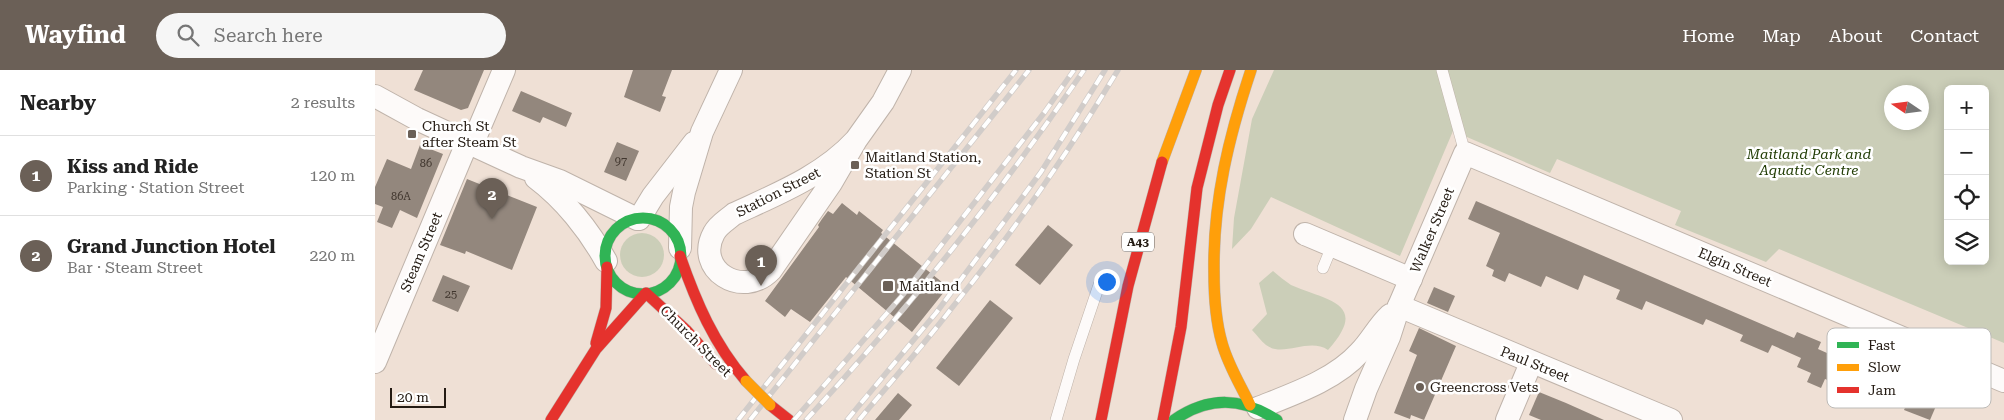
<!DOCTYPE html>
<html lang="en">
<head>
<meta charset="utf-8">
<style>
  body { margin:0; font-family:"Roboto Serif",serif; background:#f6f6f6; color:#222 }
  .controls { position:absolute; right:15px; top:15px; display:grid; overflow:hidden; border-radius:8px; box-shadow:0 2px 12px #0003 }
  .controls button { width:45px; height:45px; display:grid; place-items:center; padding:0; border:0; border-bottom:1px solid #e0e0e0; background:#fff; color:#222; font:25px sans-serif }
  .compass { position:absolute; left:1509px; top:15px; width:45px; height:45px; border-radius:50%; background:#fff; box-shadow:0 2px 12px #0003; rotate:283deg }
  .scale { position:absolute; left:15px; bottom:12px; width:56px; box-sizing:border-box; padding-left:5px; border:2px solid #241b13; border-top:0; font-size:14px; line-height:18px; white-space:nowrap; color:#241b13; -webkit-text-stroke:4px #fff; paint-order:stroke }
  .you { position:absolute; left:731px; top:211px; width:18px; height:18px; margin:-12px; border:4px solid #fff; border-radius:50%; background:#1a73e8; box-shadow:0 0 0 8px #1a73e833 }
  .badge { display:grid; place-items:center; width:32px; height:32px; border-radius:50%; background:#6b6057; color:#fff; font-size:16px; font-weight:700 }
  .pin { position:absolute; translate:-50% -41px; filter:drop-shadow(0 1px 2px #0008) }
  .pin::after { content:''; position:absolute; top:26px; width:18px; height:15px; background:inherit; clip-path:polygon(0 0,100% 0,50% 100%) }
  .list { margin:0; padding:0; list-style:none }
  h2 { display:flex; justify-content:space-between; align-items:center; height:65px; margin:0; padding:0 20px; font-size:21px }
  h2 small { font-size:16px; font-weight:400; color:#767676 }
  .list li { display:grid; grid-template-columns:32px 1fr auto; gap:15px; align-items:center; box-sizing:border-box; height:80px; padding:0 20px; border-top:1px solid #e0e0e0 }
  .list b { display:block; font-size:19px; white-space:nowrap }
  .list p { margin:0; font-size:16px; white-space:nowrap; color:#767676 }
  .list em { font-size:16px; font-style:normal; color:#767676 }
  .icon { flex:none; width:28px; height:28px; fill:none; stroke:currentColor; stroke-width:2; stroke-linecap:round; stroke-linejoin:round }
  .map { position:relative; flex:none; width:1629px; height:350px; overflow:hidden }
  header { display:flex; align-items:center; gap:30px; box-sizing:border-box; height:70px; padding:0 25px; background:#6b6057; color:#fff }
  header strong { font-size:24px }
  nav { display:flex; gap:28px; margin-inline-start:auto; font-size:18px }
  .search { width:350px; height:45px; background:#f6f6f6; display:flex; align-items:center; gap:12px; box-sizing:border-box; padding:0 18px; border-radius:28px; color:#767676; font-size:19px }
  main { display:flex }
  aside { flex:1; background:#fff }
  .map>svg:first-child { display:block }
  .green { fill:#cbceb8; fill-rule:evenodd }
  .building { fill:#93877d }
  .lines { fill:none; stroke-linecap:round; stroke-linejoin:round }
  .lane-casing { stroke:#bfb3aa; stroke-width:12 }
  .street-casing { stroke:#bfb3aa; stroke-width:24 }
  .fast-casing { stroke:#bfb3aa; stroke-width:12 }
  .slow-casing { stroke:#bfb3aa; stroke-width:12 }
  .jam-casing { stroke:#bfb3aa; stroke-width:12 }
  .lane { stroke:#fdfaf9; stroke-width:11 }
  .street { stroke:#fdfaf9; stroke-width:22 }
  .fast { stroke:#30b455; stroke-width:11 }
  .slow { stroke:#ff9f0a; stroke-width:11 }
  .jam { stroke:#e5322d; stroke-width:11 }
  .rail-casing { stroke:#d1ccc9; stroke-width:5.5 }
  .rail { stroke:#fff; stroke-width:4; stroke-dasharray:11; stroke-linecap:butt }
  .slow-bridge-casing { stroke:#bfb3aa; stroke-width:12; stroke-linecap:butt }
  .slow-bridge { stroke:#ff9f0a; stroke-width:11 }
  .poi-dot { fill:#6b6057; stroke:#fff; stroke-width:2 }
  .labels { text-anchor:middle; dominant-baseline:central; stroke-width:5; stroke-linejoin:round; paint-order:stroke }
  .number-label { font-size:11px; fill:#40362e }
  .shield { fill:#fff; stroke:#665f5a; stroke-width:1 }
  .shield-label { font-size:12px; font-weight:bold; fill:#241b13 }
  .poi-label { font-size:14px; fill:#241b13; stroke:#fff; text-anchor:start }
  .park-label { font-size:14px; font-style:italic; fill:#213c04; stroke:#fff }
  .street-label { font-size:14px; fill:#241b13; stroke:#fff }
  .key { fill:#fff; stroke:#bdbbb8; stroke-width:1 }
  .key-label { font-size:14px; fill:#241b13 }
</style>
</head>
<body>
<header>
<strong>Wayfind</strong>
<div class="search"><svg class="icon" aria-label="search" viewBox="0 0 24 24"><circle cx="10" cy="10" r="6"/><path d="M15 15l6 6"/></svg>Search here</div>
<nav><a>Home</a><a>Map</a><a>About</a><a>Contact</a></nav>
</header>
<main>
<aside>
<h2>Nearby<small>2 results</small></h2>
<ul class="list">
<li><span class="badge">1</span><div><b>Kiss and Ride</b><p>Parking · Station Street</p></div><em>120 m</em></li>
<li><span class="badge">2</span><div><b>Grand Junction Hotel</b><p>Bar · Steam Street</p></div><em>220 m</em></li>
</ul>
</aside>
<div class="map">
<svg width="1629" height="350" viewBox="0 0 1629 350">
  <rect width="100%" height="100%" fill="#efe0d5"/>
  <g class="green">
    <path d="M899,0H1629V273L1404,179L1391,192L1300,155L1306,141L1182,89L1175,103L1078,61L1025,186L896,127L876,159L857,179L859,148L877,49ZM1573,19H1610V191H1573ZM1516,22H1546V52H1516Z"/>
    <circle cx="267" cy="185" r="22"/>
    <path d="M898,201C904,206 910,211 916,215C953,231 995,233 953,280C934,267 908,288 891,275C886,271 882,265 877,260L892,244L884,213Z"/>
  </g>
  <g class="building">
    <polygon points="48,0 109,0 93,38 86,40 39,20"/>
    <polygon points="258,0 297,0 287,26 291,27 285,42 249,27"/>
    <polygon points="146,21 197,43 191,57 168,47 165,53 137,41"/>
    <polygon points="242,72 264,81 251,111 229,102"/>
    <polygon points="45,75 68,84 42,148 25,140 17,158 2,152 8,137 0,134 0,117 12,89 36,99"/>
    <polygon points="92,109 162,137 137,200 91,181 90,184 65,175"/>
    <polygon points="1101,131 1419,268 1422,262 1446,272 1443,279 1481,296 1485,287 1509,298 1496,327 1450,309 1446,318 1432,312 1436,303 1422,297 1426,288 1397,275 1393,283 1365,271 1368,265 1331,249 1328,255 1271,231 1267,240 1241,229 1245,220 1209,205 1203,220 1171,206 1166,217 1134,203 1130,212 1117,206 1119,200 1111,196 1125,163 1093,149"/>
    <polygon points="467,133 482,145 484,141 508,160 506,163 573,217 537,262 471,207 435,252 416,239 410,247 390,231 444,157 443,155 447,149 453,141 458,144"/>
    <polygon points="673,155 698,175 665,215 640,195"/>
    <polygon points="68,205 95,216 83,242 57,231"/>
    <polygon points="1059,217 1080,226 1073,242 1052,233"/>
    <polygon points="615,230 638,248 584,316 561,298"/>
    <polygon points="1044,258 1081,276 1049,350 1036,345 1035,349 1019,343 1042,285 1034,281"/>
    <polygon points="1538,318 1564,329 1555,350 1529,340"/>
    <polygon points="1164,322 1191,333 1229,350 1166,350 1154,345"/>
    <polygon points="523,323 537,335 524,350 500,350"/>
  </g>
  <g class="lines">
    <defs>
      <g id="lane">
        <polyline points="1067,0 1090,83"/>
        <polyline points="948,198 957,176"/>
        <polyline points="681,350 699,289 725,212"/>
      </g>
      <g id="street">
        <polyline points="0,26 42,49 146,97 185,111 262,149"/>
        <path d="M481,70C448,106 402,124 359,144C352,150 343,155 339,163C319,199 367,230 396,200L456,113L481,70L508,32L525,0"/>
        <polyline points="97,75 129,0"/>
        <path d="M161,108C189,129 214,160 231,191"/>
        <polyline points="264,149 278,126 319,73"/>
        <polyline points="930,164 1036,209"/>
        <polyline points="305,178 306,137 309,122 327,62 356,0"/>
        <polyline points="1024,236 1296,350"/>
        <polyline points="0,292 92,73"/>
        <path d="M883,338C918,324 960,310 985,282C996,271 1003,256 1015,245"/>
        <polyline points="980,350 991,319 1014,267 1024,236 1090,83 1629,311"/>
        <polyline points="1132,350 1156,293"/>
      </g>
      <g id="fast">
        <circle cx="268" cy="186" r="38"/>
        <path d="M799,350C834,326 867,327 902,350"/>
      </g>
      <g id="slow">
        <polyline points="787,92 821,0"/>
        <path d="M875,335C865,314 853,295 847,273C840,249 839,225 839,201C838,131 854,66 876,0"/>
      </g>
      <g id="jam">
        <path d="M305,186C321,232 339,274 371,311"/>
        <polyline points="271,223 311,260 341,294"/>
        <polyline points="221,273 231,238 232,197"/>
        <polyline points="395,335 414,350"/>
        <polyline points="176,350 221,279 270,224"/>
        <polyline points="726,350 753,216 787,92"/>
        <polyline points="788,350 806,257 822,118 843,35 855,0"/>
      </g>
    </defs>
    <use href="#lane" class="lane-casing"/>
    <use href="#street" class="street-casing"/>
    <use href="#fast" class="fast-casing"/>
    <use href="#slow" class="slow-casing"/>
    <use href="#jam" class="jam-casing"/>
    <use href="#lane" class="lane"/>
    <use href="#street" class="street"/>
    <use href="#fast" class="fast"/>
    <use href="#slow" class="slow"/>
    <use href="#jam" class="jam"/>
    <defs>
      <g id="rail">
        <polyline points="363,350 641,0"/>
        <polyline points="375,350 654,0"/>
        <polyline points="419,350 526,227 669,43 699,0"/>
        <path d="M431,350C532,241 625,123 709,0"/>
        <polyline points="472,350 561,243 666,102 730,0"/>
        <path d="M484,350C515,313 547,277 576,239C637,164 693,83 743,0"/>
      </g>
    </defs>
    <use href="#rail" class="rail-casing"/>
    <use href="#rail" class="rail"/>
    <defs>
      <polyline id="slow-bridge" points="371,311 395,335"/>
    </defs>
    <use href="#slow-bridge" class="slow-bridge-casing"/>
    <use href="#slow-bridge" class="slow-bridge"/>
  </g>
  <g class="poi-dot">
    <rect x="32" y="59" width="10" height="10" rx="2.5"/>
    <rect x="475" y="90" width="10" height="10" rx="2.5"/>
    <rect x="507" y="210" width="12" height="12" rx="2.5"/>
    <circle cx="1045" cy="317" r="5"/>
  </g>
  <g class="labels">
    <g class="number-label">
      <text x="246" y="91">97</text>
      <text x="51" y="93">86</text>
      <text x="26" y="126">86A</text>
      <text x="76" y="224">25</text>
    </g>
    <rect class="shield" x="747" y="162.5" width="32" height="19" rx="4"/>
    <g class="shield-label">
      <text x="763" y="172">A43</text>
    </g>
    <g class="poi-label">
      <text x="47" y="56">Church St<tspan x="47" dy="16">after Steam St</tspan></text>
      <text x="490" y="87">Maitland Station,<tspan x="490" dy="16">Station St</tspan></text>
      <text x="524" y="216">Maitland</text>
      <text x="1055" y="317">Greencross Vets</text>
    </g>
    <g class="park-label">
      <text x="1434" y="84">Maitland Park and<tspan x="1434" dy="16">Aquatic Centre</tspan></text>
    </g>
    <g class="street-label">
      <text transform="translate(403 122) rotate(-27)">Station Street</text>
      <text transform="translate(1057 160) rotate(-67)">Walker Street</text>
      <text transform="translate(46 182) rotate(-67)">Steam Street</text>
      <text transform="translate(1360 197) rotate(23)">Elgin Street</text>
      <text transform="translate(321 271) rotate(45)">Church Street</text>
      <text transform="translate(1160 294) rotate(22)">Paul Street</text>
    </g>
  </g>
  <rect x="1452" y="258" width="164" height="80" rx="8" class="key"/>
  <rect x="1462" y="272" width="22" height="6" fill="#30b455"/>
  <rect x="1462" y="294" width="22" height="7" fill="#ff9f0a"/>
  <rect x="1462" y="317" width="22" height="6" fill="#e5322d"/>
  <g class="key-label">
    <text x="1493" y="280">Fast</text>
    <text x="1493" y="302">Slow</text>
    <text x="1493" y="325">Jam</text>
  </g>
</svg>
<div class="controls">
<button>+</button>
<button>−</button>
<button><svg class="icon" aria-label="locate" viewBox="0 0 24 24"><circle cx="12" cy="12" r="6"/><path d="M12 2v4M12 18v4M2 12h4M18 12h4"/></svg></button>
<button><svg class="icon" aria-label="layers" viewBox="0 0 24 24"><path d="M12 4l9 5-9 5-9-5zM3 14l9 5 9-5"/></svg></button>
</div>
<svg class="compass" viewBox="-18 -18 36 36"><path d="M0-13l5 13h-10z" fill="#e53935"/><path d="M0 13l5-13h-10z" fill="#767676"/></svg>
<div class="scale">20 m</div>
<div class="you"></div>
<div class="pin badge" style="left:386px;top:216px">1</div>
<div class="pin badge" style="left:117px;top:149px">2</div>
</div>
</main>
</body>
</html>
